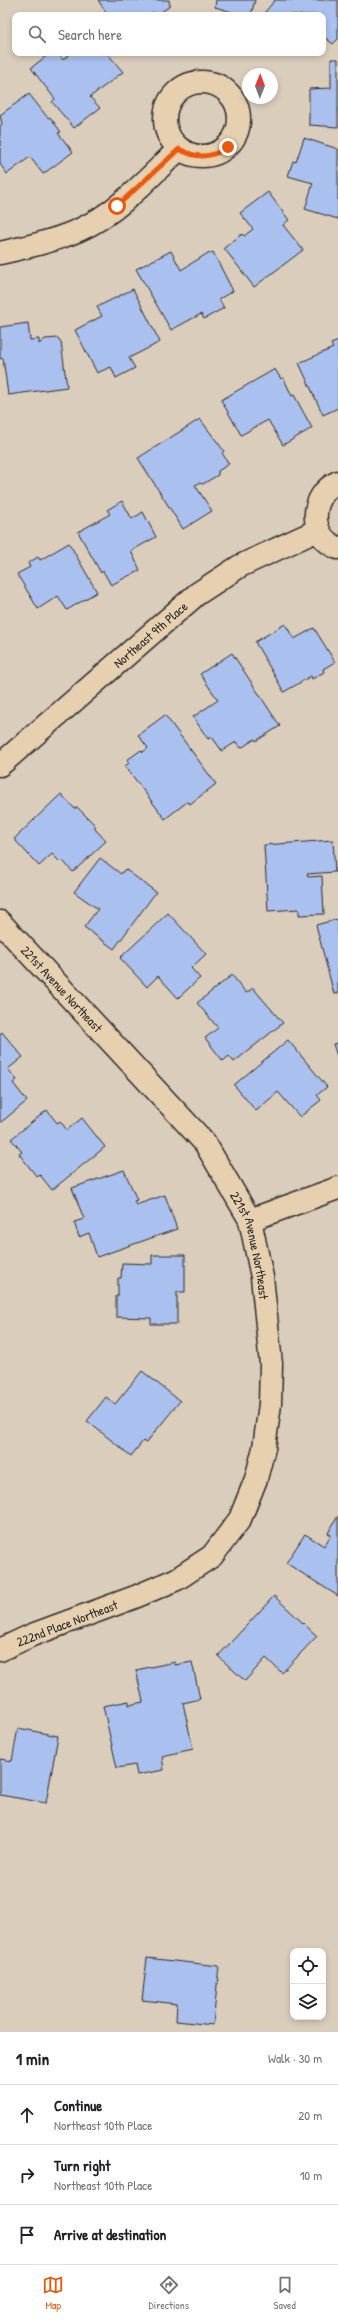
<!DOCTYPE html>
<html lang="en">
<head>
<meta charset="utf-8">
<style>
  body { margin:0; font-family:"Patrick Hand",sans-serif; background:#f2f2f2; color:#202124 }
  .controls { position:absolute; right:12px; bottom:12px; display:grid; overflow:hidden; border-radius:8px; box-shadow:0 2px 6px #0003 }
  .controls button { width:36px; height:36px; display:grid; place-items:center; padding:0; border:0; border-bottom:1px solid #e0e0e0; background:#fff; color:#202124; font:20px sans-serif }
  .compass { position:absolute; left:242px; top:68px; width:36px; height:36px; border-radius:50%; background:#fff; box-shadow:0 2px 6px #0003; rotate:1deg }
  .stop { position:absolute; width:12px; height:12px; margin:-9px; border:3px solid #ea580c; border-radius:50%; background:#fff }
  .stop.end { background:#ea580c; border-color:#fff; box-shadow:0 1px 4px #0008 }
  .list { margin:0; padding:0; list-style:none }
  h2 { display:flex; justify-content:space-between; align-items:center; height:52px; margin:0; padding:0 16px; font-size:17px }
  h2 small { font-size:13px; font-weight:400; color:#757577 }
  .list li { display:grid; grid-template-columns:26px 1fr auto; gap:12px; align-items:center; box-sizing:border-box; height:60px; padding:0 16px; border-top:1px solid #e0e0e0 }
  .list b { display:block; font-size:15px; white-space:nowrap }
  .list p { margin:0; font-size:13px; white-space:nowrap; color:#757577 }
  .list em { font-size:13px; font-style:normal; color:#757577 }
  .icon { flex:none; width:22px; height:22px; fill:none; stroke:currentColor; stroke-width:2; stroke-linecap:round; stroke-linejoin:round }
  .map { position:relative; flex:none; width:338px; height:2032px; overflow:hidden }
  .search { position:absolute; background:#fff; box-shadow:0 2px 6px #0003; left:12px; right:12px; top:12px; height:44px; display:flex; align-items:center; gap:10px; box-sizing:border-box; padding:0 14px; border-radius:8px; color:#757577; font-size:15px }
  .sheet { height:232px; background:#fff }
  nav { display:flex; justify-content:space-around; align-items:center; box-sizing:border-box; height:56px; border-top:1px solid #e0e0e0; background:#fff; font-size:11px; color:#757577 }
  nav a { display:grid; justify-items:center; gap:2px }
  nav .on { color:#ea580c }
  .map>svg:first-child { display:block }
  .building { fill:#aac0ee; stroke:#2b2b2b }
  .lines { fill:none; stroke-linecap:round; stroke-linejoin:round }
  .street-casing { stroke:#2b2b2b; stroke-width:25 }
  .street { stroke:#e7d0b0; stroke-width:22 }
  .route { stroke:#ea580c; stroke-width:5 }
  .labels { text-anchor:middle; dominant-baseline:central; stroke-width:3; stroke-linejoin:round; paint-order:stroke }
  .street-label { font-size:13px; fill:#2b2b2b; stroke:#e7d0b0 }
</style>
</head>
<body>
<div class="map">
<svg width="338" height="2032" viewBox="0 0 338 2032">
  <rect width="100%" height="100%" fill="#dbcdbc"/>
  <filter id="ink" filterUnits="userSpaceOnUse"><feTurbulence type="fractalNoise" baseFrequency=".025" numOctaves="2"/><feDisplacementMap in="SourceGraphic" scale="8" xChannelSelector="R" yChannelSelector="G"/><feConvolveMatrix kernelMatrix="1 2 1 2 8 2 1 2 1" color-interpolation-filters="sRGB"/></filter>
  <g filter="url(#ink)">
    <g class="building">
      <polygon points="98,0 169,0 170,6 157,15 152,12 152,15 108,15"/>
      <polygon points="216,0 255,0 251,15 242,15 215,7"/>
      <polygon points="275,0 338,0 338,39 333,44 323,36 323,15 269,15 265,12"/>
      <polygon points="50,53 58,53 63,60 71,53 107,53 123,72 90,97 100,108 74,128 52,102 55,99 31,68"/>
      <polygon points="331,59 338,59 338,127 309,125 309,89 331,88"/>
      <polygon points="29,94 48,118 50,117 61,132 58,133 73,152 43,174 30,157 7,174 0,164 0,126 2,124 0,115"/>
      <polygon points="304,138 338,149 338,219 305,209 313,183 288,176 293,161 296,162"/>
      <polygon points="268,192 289,220 283,225 303,250 254,287 224,248 242,234 244,236 253,229 240,213"/>
      <polygon points="171,251 181,270 208,253 209,254 213,252 233,291 219,299 224,308 204,319 201,314 171,330 136,269"/>
      <polygon points="133,289 160,342 129,358 135,368 116,378 111,367 97,373 75,330 102,316 97,307"/>
      <polygon points="28,323 30,340 39,339 39,344 45,339 58,338 61,342 67,387 8,395 3,358 0,359 0,327"/>
      <polygon points="338,341 338,408 323,415 299,363 333,348 331,344"/>
      <polygon points="275,369 281,379 283,377 292,396 294,395 312,428 283,445 268,420 241,435 221,400"/>
      <polygon points="200,419 224,451 222,453 229,464 218,471 218,475 203,484 199,483 195,485 212,511 183,529 138,458"/>
      <polygon points="122,501 132,519 143,512 156,537 131,551 140,570 111,585 103,571 101,573 78,532 110,514 107,510"/>
      <polygon points="69,543 97,592 67,610 58,596 38,609 17,574 30,567 28,563 38,557 40,560"/>
      <polygon points="285,624 294,639 314,628 335,662 323,669 324,672 312,679 311,676 284,692 255,642"/>
      <polygon points="232,653 280,726 256,741 255,739 241,748 236,742 222,751 212,737 208,739 193,717 218,700 200,674"/>
      <polygon points="165,715 216,784 190,804 187,802 165,819 125,766 129,763 127,760 141,750 143,752 148,748 138,735"/>
      <polygon points="61,794 75,809 77,807 95,825 95,829 106,841 73,872 62,860 60,862 52,854 39,866 14,839"/>
      <polygon points="333,840 335,872 307,874 308,877 322,876 324,914 299,915 299,909 268,911 264,845"/>
      <polygon points="100,858 121,874 125,869 156,892 114,949 84,927 98,909 74,892"/>
      <polygon points="168,913 206,954 191,968 200,978 178,998 158,976 147,987 120,958"/>
      <polygon points="338,919 338,993 334,994 316,925"/>
      <polygon points="232,975 246,993 253,988 283,1023 234,1062 229,1056 223,1061 205,1038 218,1028 197,1003"/>
      <polygon points="2,1032 23,1057 8,1069 17,1080 13,1083 27,1101 0,1123 0,1034"/>
      <polygon points="288,1040 327,1087 317,1095 321,1100 300,1117 278,1092 256,1111 234,1085"/>
      <polygon points="338,1043 338,1059 333,1044"/>
      <polygon points="47,1110 57,1123 60,1121 67,1130 82,1118 105,1147 52,1190 40,1175 37,1177 19,1154 22,1152 11,1139"/>
      <polygon points="124,1170 137,1200 134,1201 136,1205 165,1195 177,1229 97,1257 89,1233 79,1237 74,1222 84,1219 72,1188"/>
      <polygon points="152,1255 185,1255 185,1292 177,1292 177,1324 151,1324 151,1318 116,1317 116,1296 118,1296 118,1278 121,1278 122,1263 152,1264"/>
      <polygon points="142,1371 180,1401 146,1443 143,1441 131,1456 87,1421 106,1397 115,1404"/>
      <polygon points="338,1516 338,1596 286,1563 305,1534 324,1546 331,1535 328,1533"/>
      <polygon points="274,1596 317,1636 282,1673 266,1658 245,1681 218,1656"/>
      <polygon points="175,1662 175,1665 192,1662 200,1699 183,1703 193,1749 162,1756 164,1770 137,1775 135,1765 117,1768 103,1706 129,1701 129,1705 143,1702 136,1670"/>
      <polygon points="18,1728 58,1736 46,1803 0,1795 0,1759 12,1761"/>
      <polygon points="147,1958 219,1966 213,2025 176,2021 177,2004 142,2000"/>
    </g>
    <g class="lines">
      <defs>
        <g id="street">
          <circle cx="202" cy="119" r="37"/>
          <path d="M0,253C27,247 54,241 79,230C118,213 149,177 179,149"/>
          <path d="M338,482C310,494 307,536 338,548"/>
          <path id="s1" d="M0,765L197,594L240,566L318,530"/>
          <path id="s2" d="M0,922L205,1143L250,1220L262,1277L271,1364L270,1404L264,1448L256,1479L240,1519L212,1556L177,1579L135,1597L32,1635L0,1650"/>
          <polyline points="250,1220 338,1188"/>
        </g>
      </defs>
      <use href="#street" class="street-casing"/>
      <use href="#street" class="street"/>
    </g>
  </g>
  <g class="lines" filter="url(#ink)">
    <path class="route" d="M117,206L179,149C197,159 211,158 228,147"/>
  </g>
  <g class="labels">
    <g class="street-label">
      <text stroke="none"><textPath href="#s1" startOffset="199">Northeast 9th Place</textPath></text>
      <text stroke="none"><textPath href="#s2" startOffset="91">221st Avenue Northeast</textPath></text>
      <text stroke="none"><textPath href="#s2" startOffset="415">221st Avenue Northeast</textPath></text>
      <text transform="translate(67 1623) rotate(-21)">222nd Place Northeast</text>
    </g>
  </g>
</svg>
<div class="controls">
<button><svg class="icon" aria-label="locate" viewBox="0 0 24 24"><circle cx="12" cy="12" r="6"/><path d="M12 2v4M12 18v4M2 12h4M18 12h4"/></svg></button>
<button><svg class="icon" aria-label="layers" viewBox="0 0 24 24"><path d="M12 4l9 5-9 5-9-5zM3 14l9 5 9-5"/></svg></button>
</div>
<svg class="compass" viewBox="-18 -18 36 36"><path d="M0-13l5 13h-10z" fill="#e53935"/><path d="M0 13l5-13h-10z" fill="#757577"/></svg>
<div class="stop" style="left:117px;top:206px"></div>
<div class="stop end" style="left:228px;top:147px"></div>
<div class="search"><svg class="icon" aria-label="search" viewBox="0 0 24 24"><circle cx="10" cy="10" r="6"/><path d="M15 15l6 6"/></svg>Search here</div>
</div>
<section class="sheet">
<h2>1 min<small>Walk · 30 m</small></h2>
<ul class="list">
<li><svg class="icon" aria-label="ahead" viewBox="0 0 24 24"><path d="M12 20V5M6 11l6-6 6 6"/></svg><div><b>Continue</b><p>Northeast 10th Place</p></div><em>20 m</em></li>
<li><svg class="icon" aria-label="right" viewBox="0 0 24 24"><path d="M7 20v-9h11M14 6l5 5-5 5"/></svg><div><b>Turn right</b><p>Northeast 10th Place</p></div><em>10 m</em></li>
<li><svg class="icon" aria-label="arrive" viewBox="0 0 24 24"><path d="M6 21V4h12l-3 4 3 4H6"/></svg><div><b>Arrive at destination</b></div></li>
</ul>
</section>
<nav>
<a class="on"><svg class="icon" aria-label="map" viewBox="0 0 24 24"><path d="M3 6l6-2 6 2 6-2v14l-6 2-6-2-6 2zM9 4v14M15 6v14"/></svg>Map</a>
<a><svg class="icon" aria-label="directions" viewBox="0 0 24 24"><path d="M12 3l9 9-9 9-9-9zM9 14v-3h6M13 9l2 2-2 2"/></svg>Directions</a>
<a><svg class="icon" aria-label="saved" viewBox="0 0 24 24"><path d="M7 4h10v16l-5-4-5 4z"/></svg>Saved</a>
</nav>
</body>
</html>
